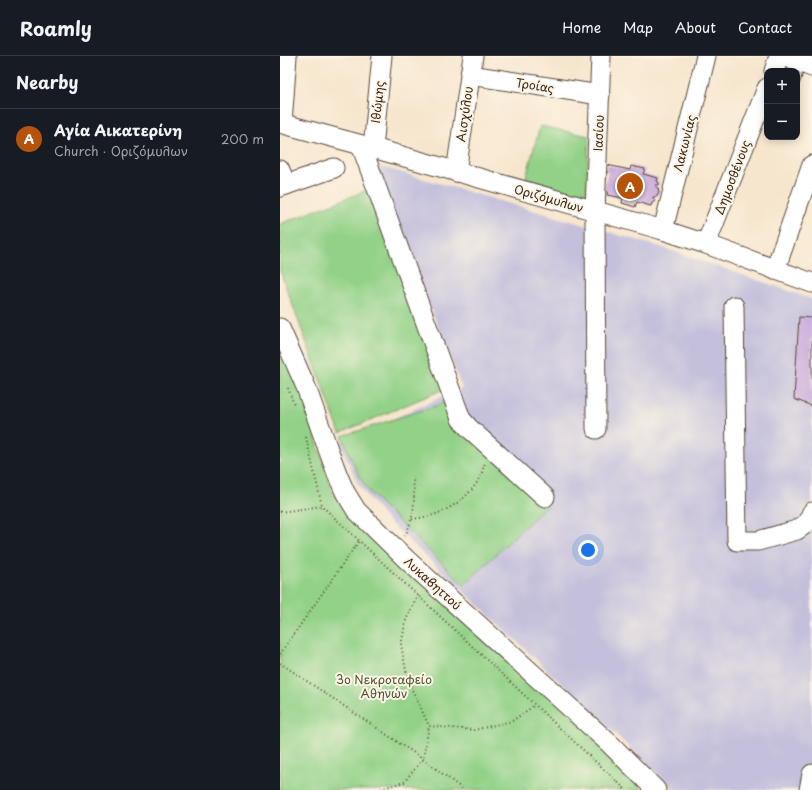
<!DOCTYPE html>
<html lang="en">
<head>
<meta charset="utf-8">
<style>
  body { margin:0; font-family:"Playpen Sans",sans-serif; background:#20242c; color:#f1f3f6 }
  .controls { position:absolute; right:12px; top:12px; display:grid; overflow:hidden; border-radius:8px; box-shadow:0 2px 10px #0003 }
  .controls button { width:36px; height:36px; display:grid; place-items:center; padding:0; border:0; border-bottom:1px solid #363941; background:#171b24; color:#f1f3f6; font:20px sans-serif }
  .you { position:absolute; left:308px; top:494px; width:14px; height:14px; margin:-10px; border:3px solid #fff; border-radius:50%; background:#1a73e8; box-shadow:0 0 0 6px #1a73e833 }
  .badge { display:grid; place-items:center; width:26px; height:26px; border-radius:50%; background:#b45309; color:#fff; font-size:13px; font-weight:700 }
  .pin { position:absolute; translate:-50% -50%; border:2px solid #fff; box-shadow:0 1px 4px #0006 }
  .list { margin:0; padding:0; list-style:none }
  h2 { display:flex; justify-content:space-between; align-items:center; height:52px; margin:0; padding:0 16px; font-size:17px }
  h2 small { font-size:13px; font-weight:400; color:#9ea1a6 }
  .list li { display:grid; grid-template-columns:26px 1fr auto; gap:12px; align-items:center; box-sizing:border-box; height:60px; padding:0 16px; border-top:1px solid #363941 }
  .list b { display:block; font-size:15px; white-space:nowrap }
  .list p { margin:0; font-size:13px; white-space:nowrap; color:#9ea1a6 }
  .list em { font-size:13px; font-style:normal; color:#9ea1a6 }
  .map { position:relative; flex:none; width:532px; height:734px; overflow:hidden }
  header { display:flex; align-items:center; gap:24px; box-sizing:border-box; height:56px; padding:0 20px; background:#171b24; border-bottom:1px solid #363941 }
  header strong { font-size:19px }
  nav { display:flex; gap:22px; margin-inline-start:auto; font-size:14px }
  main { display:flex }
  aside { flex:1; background:#171b24 }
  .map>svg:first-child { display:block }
  .industrial { fill:#c4c0db }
  .green { fill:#92d187; stroke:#667e52 }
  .building { fill:#caabdc }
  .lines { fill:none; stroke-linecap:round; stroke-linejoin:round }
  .minor-casing { stroke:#574638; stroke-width:21 }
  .path { stroke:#574638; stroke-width:2; stroke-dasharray:1 3; stroke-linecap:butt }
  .minor { stroke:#fff; stroke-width:19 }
  .labels { text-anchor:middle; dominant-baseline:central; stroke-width:4; stroke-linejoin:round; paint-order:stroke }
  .street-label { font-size:12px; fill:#3b2a1e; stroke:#fcf5e5 }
  .park-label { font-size:12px; fill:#515438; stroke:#fcf5e5 }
</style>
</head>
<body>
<header>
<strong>Roamly</strong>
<nav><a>Home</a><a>Map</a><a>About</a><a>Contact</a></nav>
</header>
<main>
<aside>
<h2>Nearby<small></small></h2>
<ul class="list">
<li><span class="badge">A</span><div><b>Αγία Αικατερίνη</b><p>Church · Οριζόμυλων</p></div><em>200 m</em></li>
</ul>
</aside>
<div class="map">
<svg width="532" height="734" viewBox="0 0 532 734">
  <rect width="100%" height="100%" fill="#fcf5e5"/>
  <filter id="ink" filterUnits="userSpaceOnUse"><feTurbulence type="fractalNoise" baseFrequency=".025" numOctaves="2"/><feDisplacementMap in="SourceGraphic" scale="8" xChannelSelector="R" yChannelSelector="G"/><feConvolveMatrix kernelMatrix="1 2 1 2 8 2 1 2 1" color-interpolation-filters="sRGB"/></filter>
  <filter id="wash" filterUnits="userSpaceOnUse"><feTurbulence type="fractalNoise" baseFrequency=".012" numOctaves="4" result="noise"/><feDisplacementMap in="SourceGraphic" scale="16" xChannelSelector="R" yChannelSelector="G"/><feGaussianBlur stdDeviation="0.9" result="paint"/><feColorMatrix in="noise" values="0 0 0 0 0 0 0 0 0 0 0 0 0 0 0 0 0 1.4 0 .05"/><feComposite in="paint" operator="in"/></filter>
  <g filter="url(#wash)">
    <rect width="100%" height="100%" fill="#f7e6ce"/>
    <polygon class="industrial" points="95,109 381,191 532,243 532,734 395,734 105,462 77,427 60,386 182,332"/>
    <g class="green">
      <polygon points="260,70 309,80 306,142 245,125"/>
      <polygon points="93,132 171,330 60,377 0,215 0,168"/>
      <polygon points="0,286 23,339 52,436 68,457 287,654 362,734 0,734"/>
      <polygon points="164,347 172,363 267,449 184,529 99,446 87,433 78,418 62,380"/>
    </g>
    <g id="blocks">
      <g class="building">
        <polygon points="507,9 524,14 519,29 517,28 517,15 505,15"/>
        <polygon points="327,109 350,114 351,110 365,113 363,118 378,122 377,125 379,127 379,129 376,129 376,131 378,132 379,137 377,140 375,141 373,141 373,143 375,145 372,147 371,150 357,146 355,151 342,147 343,142 327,139 328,136 323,135 328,116 325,115"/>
        <polygon points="519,261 532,262 532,350 514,343"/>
      </g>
    </g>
  </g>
  <g filter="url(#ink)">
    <use href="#blocks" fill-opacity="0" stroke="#574638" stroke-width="1"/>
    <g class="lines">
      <defs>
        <g id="minor">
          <polyline points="503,0 532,11"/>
          <polyline points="494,15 499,0"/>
          <polyline points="190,19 320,39"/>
          <polyline points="0,67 93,92 383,174 426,188 532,227"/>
          <polyline points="2,67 7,0"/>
          <polyline points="81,89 181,363 189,372 265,441"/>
          <polyline points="93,92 102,0"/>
          <polyline points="0,114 6,129"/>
          <polyline points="176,116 193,0"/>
          <polyline points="0,131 54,112"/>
          <polyline points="383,174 426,0"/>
          <polyline points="426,188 487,32"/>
          <polyline points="495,214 532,109"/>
          <polyline points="454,250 457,485 478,485 517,474 527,467 532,456"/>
          <polyline points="0,272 26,331 49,396 58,420 65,436 76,454 126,503 329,687 376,734"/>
          <polyline points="316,373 315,155 321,0"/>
          <polyline points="529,734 532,718"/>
        </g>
      </defs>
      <use href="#minor" class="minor-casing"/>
      <g class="path">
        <polyline points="8,332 14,349"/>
        <polyline points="26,381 42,450 346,734"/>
        <polyline points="0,456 42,450"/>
        <path d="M132,463C140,462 148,461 156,458C174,451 191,439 200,421C202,417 204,411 205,406"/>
        <path d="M125,480C135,459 135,444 133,421"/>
        <polyline points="138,539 126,564 121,589 128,625 149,670 194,674 232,665 255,649"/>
        <polyline points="0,598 79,485"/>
        <polyline points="0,607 143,703 184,734"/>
        <polyline points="97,734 124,726 143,703 149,670"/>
      </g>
      <use href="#minor" class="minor"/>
    </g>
  </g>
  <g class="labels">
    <g class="street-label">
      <text transform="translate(255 29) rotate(9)">Τροίας</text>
      <text transform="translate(97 46) rotate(-84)">Ιθώμης</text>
      <text transform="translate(184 58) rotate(-82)">Αισχύλου</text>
      <text transform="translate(318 77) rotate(-88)">Ιασίου</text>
      <text transform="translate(404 87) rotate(-76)">Λακωνίας</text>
      <text transform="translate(452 121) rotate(-69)">Δημοσθένους</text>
      <text transform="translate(269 142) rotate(16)">Οριζόμυλων</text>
      <text transform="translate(153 527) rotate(42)">Λυκαβηττού</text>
    </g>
    <g class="park-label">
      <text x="104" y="623">3ο Νεκροταφείο<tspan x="104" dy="14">Αθηνών</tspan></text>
    </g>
  </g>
</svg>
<div class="controls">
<button>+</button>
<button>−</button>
</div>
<div class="you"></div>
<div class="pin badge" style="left:350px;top:130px">A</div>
</div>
</main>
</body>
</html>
